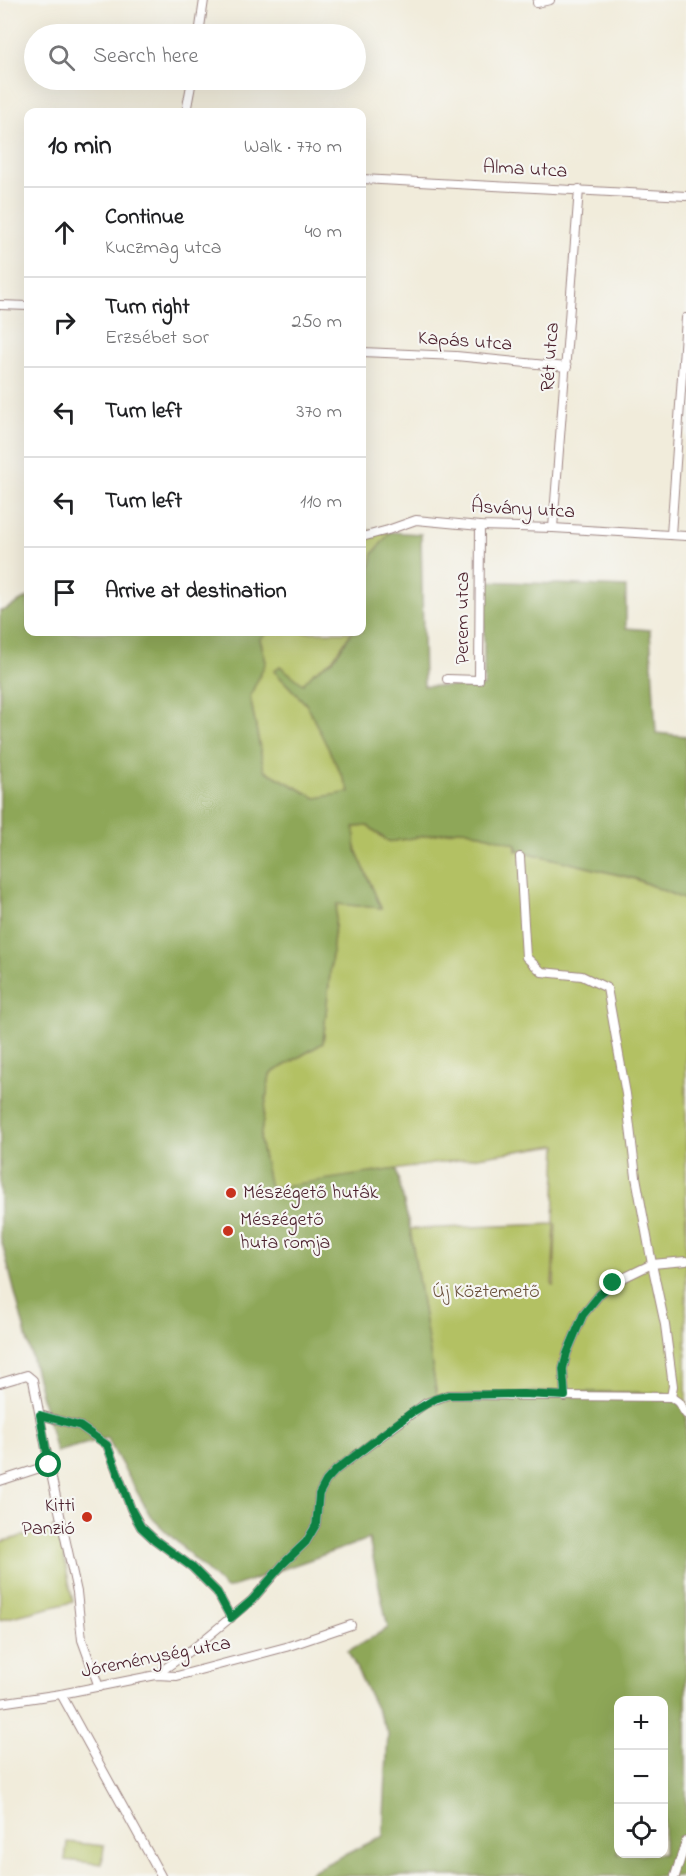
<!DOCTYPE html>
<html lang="en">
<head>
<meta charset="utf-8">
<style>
  body { margin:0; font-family:"Indie Flower",sans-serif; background:#f6f6f6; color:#202124 }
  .controls { position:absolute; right:18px; bottom:18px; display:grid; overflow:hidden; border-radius:12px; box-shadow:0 6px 24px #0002 }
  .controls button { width:54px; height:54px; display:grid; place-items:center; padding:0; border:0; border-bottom:2px solid #e0e0e0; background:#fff; color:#202124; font:30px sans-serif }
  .stop { position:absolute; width:18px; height:18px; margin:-14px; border:4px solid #0b8043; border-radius:50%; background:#fff }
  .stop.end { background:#0b8043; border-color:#fff; box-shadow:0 2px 6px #0008 }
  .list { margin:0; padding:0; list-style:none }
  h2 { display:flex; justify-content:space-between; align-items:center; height:78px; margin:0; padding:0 24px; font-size:26px }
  h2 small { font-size:20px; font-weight:400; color:#757577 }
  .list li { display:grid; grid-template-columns:39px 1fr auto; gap:18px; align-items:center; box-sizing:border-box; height:90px; padding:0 24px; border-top:2px solid #e0e0e0 }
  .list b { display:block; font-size:22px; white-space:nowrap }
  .list p { margin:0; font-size:20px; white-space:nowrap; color:#757577 }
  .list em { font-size:20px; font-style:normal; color:#757577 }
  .icon { flex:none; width:33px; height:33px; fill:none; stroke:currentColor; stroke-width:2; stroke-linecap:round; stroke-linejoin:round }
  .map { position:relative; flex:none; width:686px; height:1876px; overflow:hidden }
  .search { position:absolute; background:#fff; box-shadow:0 6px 24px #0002; left:24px; top:24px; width:342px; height:66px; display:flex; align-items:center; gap:15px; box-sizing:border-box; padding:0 21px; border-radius:33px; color:#757577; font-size:22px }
  .panel { position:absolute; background:#fff; box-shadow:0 6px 24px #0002; left:24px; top:108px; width:342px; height:528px; border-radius:12px }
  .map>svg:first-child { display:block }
  .green { fill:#b3c163; stroke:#7e7047; stroke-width:1.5 }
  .forest { fill:#8ea759; stroke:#6c6342; stroke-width:1.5; fill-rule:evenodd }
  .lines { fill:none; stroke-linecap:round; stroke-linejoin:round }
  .minor-casing { stroke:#9e8683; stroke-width:10 }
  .minor { stroke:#fff; stroke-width:8 }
  .route { stroke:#0b8043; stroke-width:8 }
  .poi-dot { fill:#c8321e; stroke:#f6f6f2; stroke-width:2 }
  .labels { text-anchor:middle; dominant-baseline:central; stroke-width:4.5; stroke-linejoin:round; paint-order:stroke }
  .street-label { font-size:20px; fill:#4a1f2b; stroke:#f6f6f2 }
  .poi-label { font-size:20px; fill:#4a1f2b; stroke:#f6f6f2; text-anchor:start }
  .park-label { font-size:20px; fill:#6a503c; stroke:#f6f6f2 }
</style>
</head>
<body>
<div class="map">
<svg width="686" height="1876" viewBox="0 0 686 1876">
  <rect width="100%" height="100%" fill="#f6f6f2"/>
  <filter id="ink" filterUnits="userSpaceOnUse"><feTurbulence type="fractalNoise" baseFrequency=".0167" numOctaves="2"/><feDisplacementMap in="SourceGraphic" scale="12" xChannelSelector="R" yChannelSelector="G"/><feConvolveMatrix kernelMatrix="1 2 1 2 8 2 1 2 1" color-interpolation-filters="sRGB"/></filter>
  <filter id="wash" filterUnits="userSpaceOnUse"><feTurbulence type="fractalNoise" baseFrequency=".008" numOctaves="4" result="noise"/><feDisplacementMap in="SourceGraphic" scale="24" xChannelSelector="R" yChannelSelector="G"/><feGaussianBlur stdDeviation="1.35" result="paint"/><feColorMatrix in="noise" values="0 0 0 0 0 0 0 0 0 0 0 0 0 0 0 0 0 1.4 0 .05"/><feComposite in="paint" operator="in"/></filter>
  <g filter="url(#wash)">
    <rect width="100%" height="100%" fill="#f1ecdb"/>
    <g class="green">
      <polygon points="362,530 388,532 389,534 373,554 362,617"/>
      <polygon points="269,632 352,632 332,660 314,672 303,685 280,666 274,671 306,704 351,792 316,798 264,770 250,696 266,662 260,639"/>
      <polygon points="368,826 389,842 464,829 516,844 516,852 517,850 635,879 686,900 686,1409 663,1393 550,1391 492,1395 437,1396 410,1229 555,1224 552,1285 554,1285 556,1224 554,1222 557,1145 270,1189 260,1140 270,1074 323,1043 337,904 381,908 356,850 354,827"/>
      <polygon points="58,1527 73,1602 0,1620 0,1542"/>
      <polygon points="67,1842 104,1846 102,1864 65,1860"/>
    </g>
    <path class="forest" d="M390,532L421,534L424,686L484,687V581L626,587V628L650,630L656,733L686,736V900L636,879L517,850L516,844L464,829L389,842L368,826L354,827L356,850L381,908L337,904L323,1043L270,1074L260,1140L270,1188L396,1169L410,1229L437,1396L492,1395L549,1391L663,1393L686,1409V1876H310V1872L383,1836L388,1733L348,1651L388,1628L369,1539L226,1589L151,1517L107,1438L56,1452L0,1235V610L3,611L28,597V632H269L260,639L266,662L250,696L264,770L316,798L350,792L306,704L274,671L280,666L303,684L314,672L333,660L352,632H362V617L373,554ZM618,1700H664V1854H618Z"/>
  </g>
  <g filter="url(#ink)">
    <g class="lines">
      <defs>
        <g id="minor">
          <polyline points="537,3 550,0"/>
          <polyline points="199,34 204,0"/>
          <polyline points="186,112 192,80"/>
          <polyline points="362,179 686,196"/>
          <polyline points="0,305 28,306"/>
          <polyline points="362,352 456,356 567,367"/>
          <polyline points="553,528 579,189"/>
          <polyline points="671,535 686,318"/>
          <polyline points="362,537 388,530 416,520 480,526 553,528 686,536"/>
          <polyline points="447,679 479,680 480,526"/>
          <polyline points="520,857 526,957 542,972 582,976 607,988 626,1094 636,1177 652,1264 665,1325 673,1386 671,1397"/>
          <polyline points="0,1383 27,1375 33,1380 49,1465 77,1592 82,1640 99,1687"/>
          <polyline points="565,1397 563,1369 567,1353 583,1315 600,1294 613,1283 652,1264 686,1261"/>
          <polyline points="40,1415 80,1426 107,1445 131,1509 141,1527 155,1540 192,1567 217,1592 231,1618"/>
          <polyline points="0,1481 49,1465"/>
          <polyline points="156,1675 195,1647 252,1600 284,1563 306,1542 316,1525 319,1494 326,1481 336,1470 426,1403 448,1395 461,1395 671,1397 678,1402 686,1414"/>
          <polyline points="61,1694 161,1876"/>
          <polyline points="0,1703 61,1694 156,1675 177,1676 286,1647 351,1625"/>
          <polyline points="675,1876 686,1841"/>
        </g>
      </defs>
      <use href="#minor" class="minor-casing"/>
      <use href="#minor" class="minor"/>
    </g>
  </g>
  <g class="lines" filter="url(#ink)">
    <polyline class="route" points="49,1465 40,1415 80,1426 107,1445 131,1509 141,1527 155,1540 192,1567 217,1592 231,1618 252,1600 284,1563 306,1542 316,1525 319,1494 326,1481 336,1470 411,1413 435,1399 448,1395 461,1395 523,1394 565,1396 563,1369 567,1353 583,1315 600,1294 613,1283"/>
  </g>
  <g class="poi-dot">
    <circle cx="231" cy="1193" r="6"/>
    <circle cx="228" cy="1231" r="6"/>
    <circle cx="87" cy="1517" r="6"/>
  </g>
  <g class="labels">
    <g class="street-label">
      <text transform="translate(525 170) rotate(3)">Alma utca</text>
      <text transform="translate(465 342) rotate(4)">Kapás utca</text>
      <text transform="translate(551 357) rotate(-86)">Rét utca</text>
      <text transform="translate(523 510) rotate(3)">Ásvány utca</text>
      <text transform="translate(463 618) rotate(-90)">Perem utca</text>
      <text transform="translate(156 1658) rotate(-11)">Jóreménység utca</text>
    </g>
    <g class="poi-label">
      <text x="243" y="1193">Mészégető huták</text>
      <text x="240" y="1220">Mészégető<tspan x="240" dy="23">huta romja</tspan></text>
      <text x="75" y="1506" text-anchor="end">Kitti<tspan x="75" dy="23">Panzió</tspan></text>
    </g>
    <g class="park-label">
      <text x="486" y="1292">Új Köztemető</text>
    </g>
  </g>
</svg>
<div class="controls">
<button>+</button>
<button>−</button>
<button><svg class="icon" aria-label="locate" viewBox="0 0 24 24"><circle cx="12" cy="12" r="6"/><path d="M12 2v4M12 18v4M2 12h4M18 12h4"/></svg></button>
</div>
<div class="stop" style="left:49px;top:1465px"></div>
<div class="stop end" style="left:613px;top:1283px"></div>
<div class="search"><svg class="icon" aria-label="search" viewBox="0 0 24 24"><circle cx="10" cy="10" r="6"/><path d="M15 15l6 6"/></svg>Search here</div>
<section class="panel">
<h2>10 min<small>Walk · 770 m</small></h2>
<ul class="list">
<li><svg class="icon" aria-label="ahead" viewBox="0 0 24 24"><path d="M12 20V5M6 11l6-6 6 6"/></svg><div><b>Continue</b><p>Kuczmag utca</p></div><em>40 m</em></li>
<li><svg class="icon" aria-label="right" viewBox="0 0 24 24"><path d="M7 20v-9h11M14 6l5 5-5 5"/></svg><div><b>Turn right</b><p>Erzsébet sor</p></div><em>250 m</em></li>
<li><svg class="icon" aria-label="left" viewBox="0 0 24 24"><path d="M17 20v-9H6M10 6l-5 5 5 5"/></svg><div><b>Turn left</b></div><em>370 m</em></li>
<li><svg class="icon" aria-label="left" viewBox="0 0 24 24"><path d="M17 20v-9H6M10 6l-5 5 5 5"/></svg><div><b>Turn left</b></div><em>110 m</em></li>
<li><svg class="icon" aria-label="arrive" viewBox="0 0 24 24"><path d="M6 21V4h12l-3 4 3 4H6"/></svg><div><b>Arrive at destination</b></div></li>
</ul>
</section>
</div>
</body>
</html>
